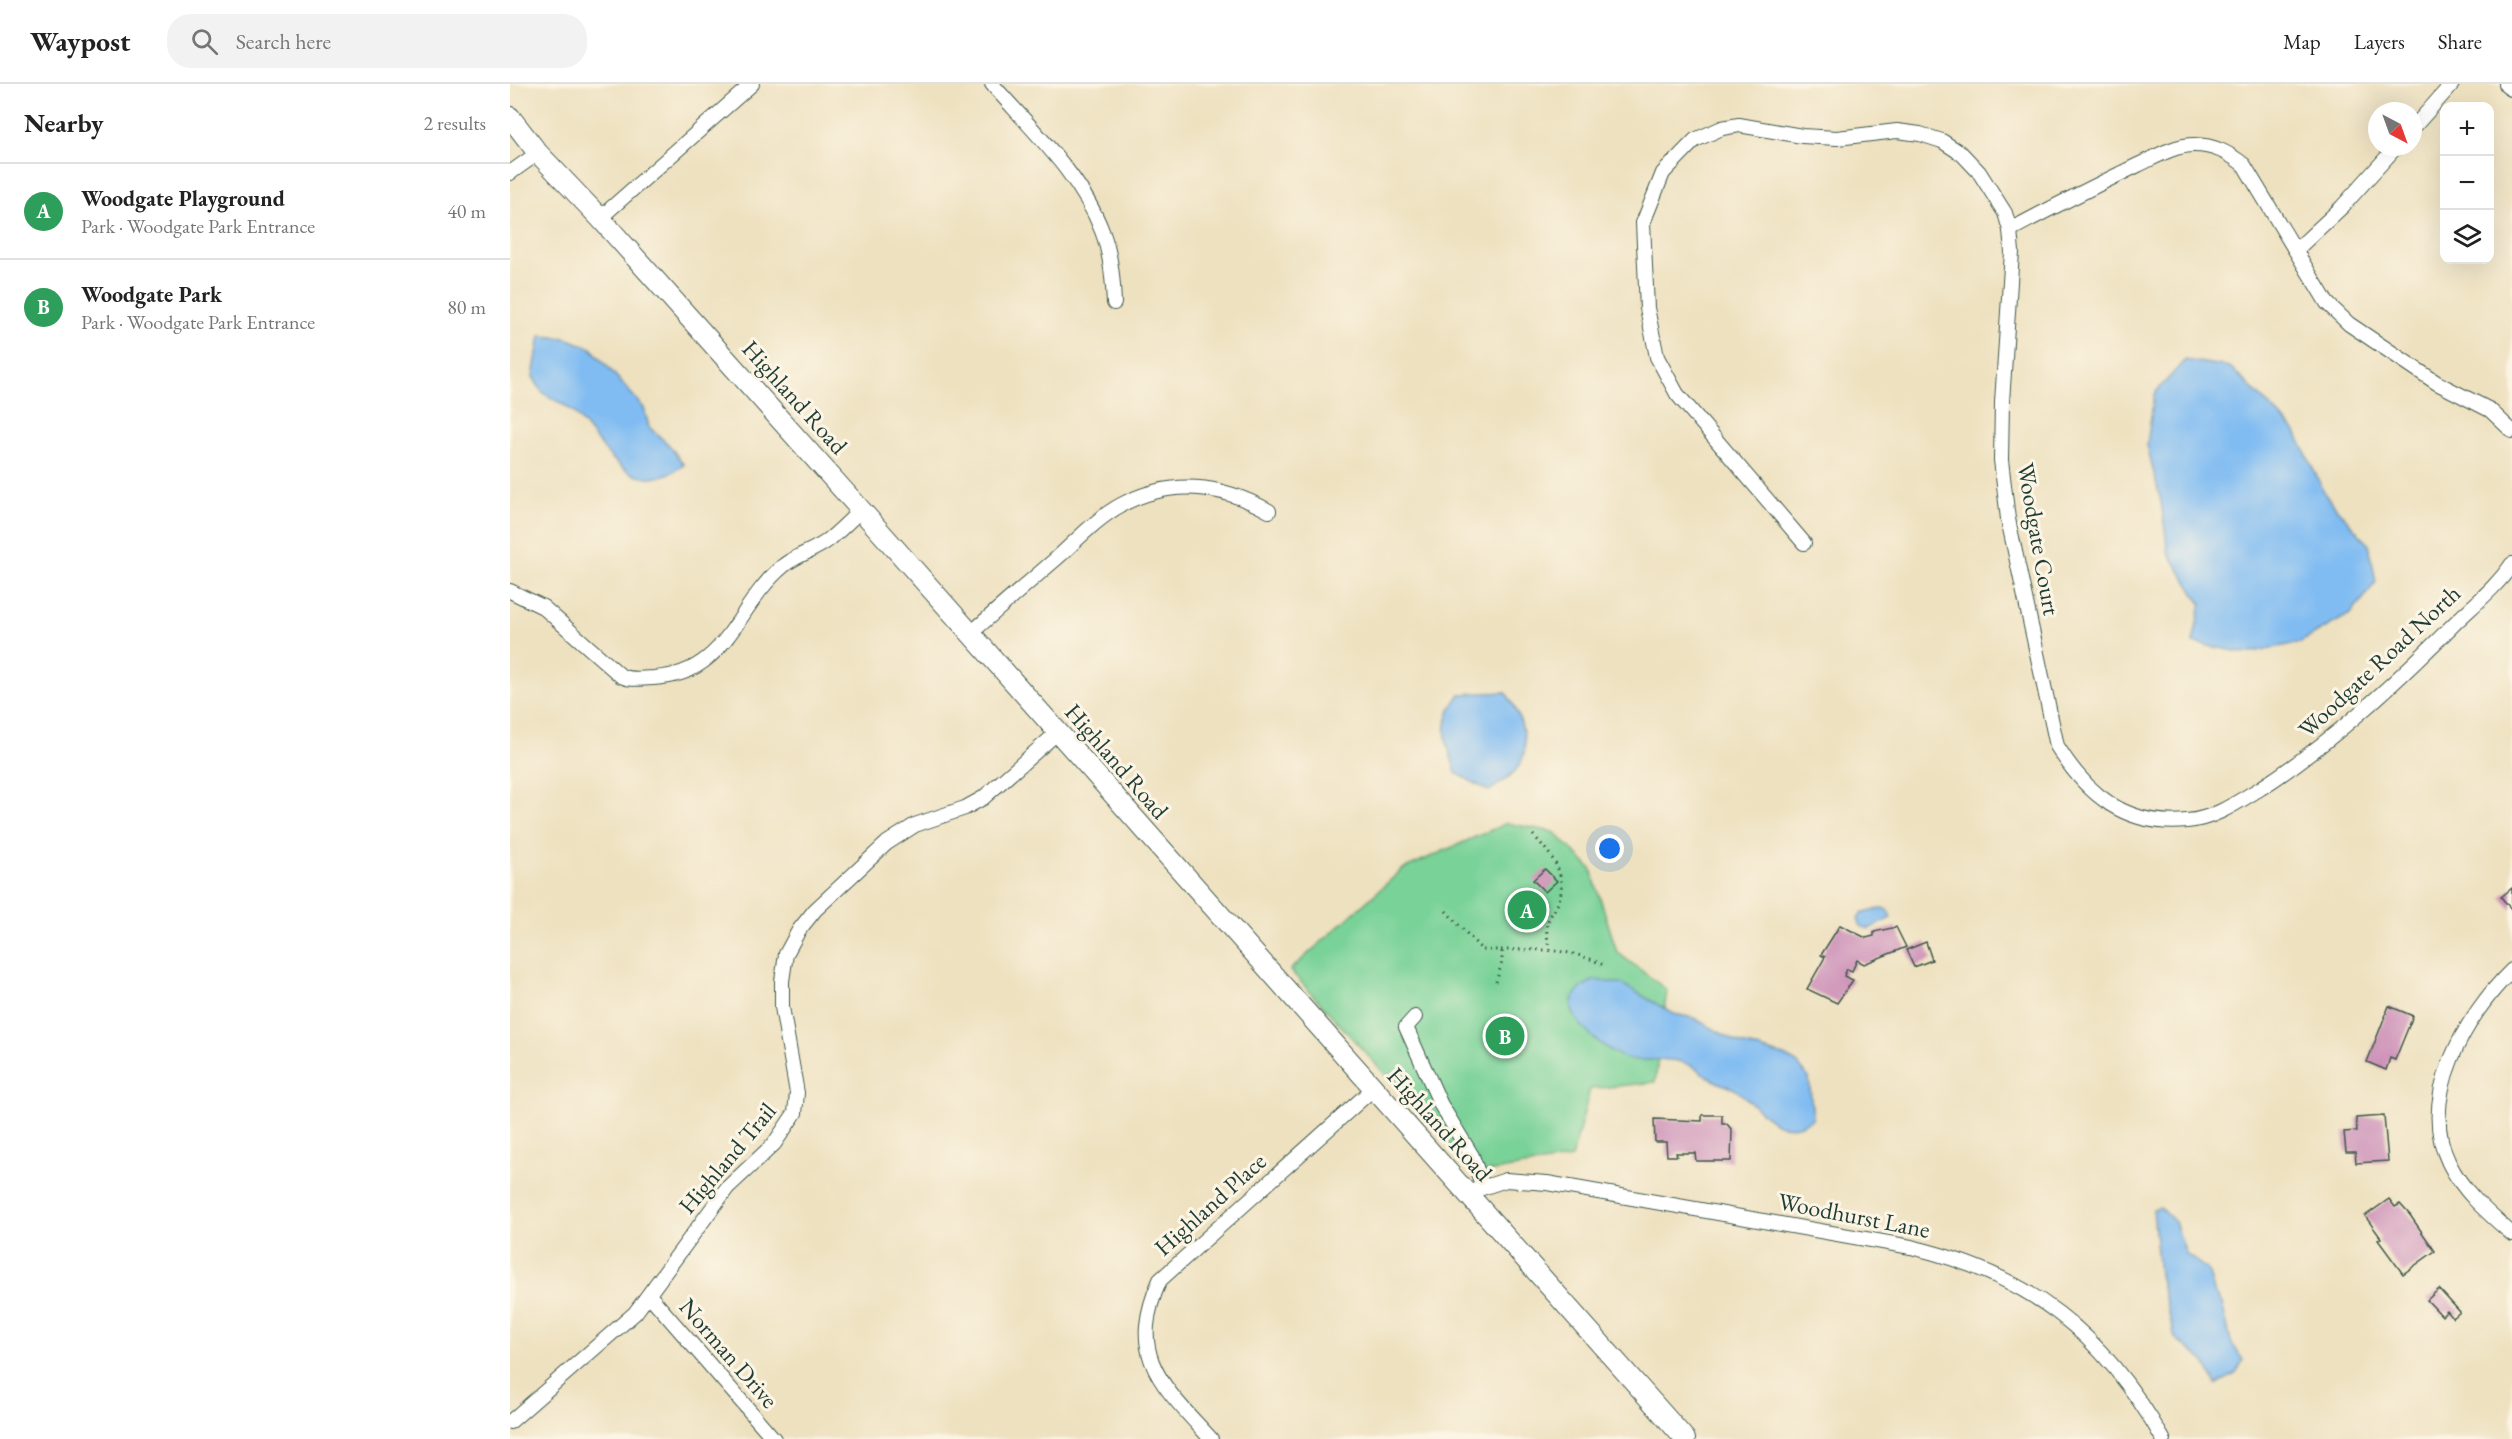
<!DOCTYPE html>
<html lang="en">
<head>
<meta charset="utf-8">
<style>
  body { margin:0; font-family:"EB Garamond",serif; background:#f2f2f2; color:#222 }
  .controls { position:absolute; right:18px; top:18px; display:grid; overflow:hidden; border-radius:12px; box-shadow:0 6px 24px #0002 }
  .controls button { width:54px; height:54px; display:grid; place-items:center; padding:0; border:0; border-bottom:2px solid #e0e0e0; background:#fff; color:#222; font:30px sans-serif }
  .compass { position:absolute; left:1858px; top:18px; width:54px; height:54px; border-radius:50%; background:#fff; box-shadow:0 6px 24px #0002; rotate:139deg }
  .you { position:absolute; left:1100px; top:765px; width:21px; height:21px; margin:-15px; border:4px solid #fff; border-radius:50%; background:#1a73e8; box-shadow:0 0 0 9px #1a73e833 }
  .badge { display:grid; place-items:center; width:39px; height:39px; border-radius:50%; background:#ea580c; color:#fff; font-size:20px; font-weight:700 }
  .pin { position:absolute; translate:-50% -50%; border:3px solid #fff; box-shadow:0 2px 6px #0006 }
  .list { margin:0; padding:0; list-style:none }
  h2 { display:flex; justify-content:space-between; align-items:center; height:78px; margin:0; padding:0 24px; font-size:26px }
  h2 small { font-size:20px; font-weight:400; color:#767676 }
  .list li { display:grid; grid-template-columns:39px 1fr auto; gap:18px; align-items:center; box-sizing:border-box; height:96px; padding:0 24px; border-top:2px solid #e0e0e0 }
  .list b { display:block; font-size:22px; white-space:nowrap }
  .list p { margin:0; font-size:20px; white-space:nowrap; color:#767676 }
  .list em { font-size:20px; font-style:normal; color:#767676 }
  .icon { flex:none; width:33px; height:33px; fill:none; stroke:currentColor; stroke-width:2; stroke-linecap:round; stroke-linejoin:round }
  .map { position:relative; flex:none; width:2002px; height:1355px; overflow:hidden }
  header { display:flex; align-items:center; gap:36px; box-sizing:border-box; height:84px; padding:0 30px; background:#fff; border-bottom:2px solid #e0e0e0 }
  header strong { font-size:28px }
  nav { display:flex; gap:33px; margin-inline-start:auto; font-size:21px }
  .search { width:420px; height:54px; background:#f2f2f2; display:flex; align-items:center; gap:15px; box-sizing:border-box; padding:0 21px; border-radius:24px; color:#767676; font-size:22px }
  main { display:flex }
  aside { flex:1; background:#fff }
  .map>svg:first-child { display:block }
  .green { fill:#79d298; stroke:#4c8866; stroke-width:1.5 }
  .water { fill:#80bcf2; stroke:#507c93; stroke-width:1.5 }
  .building { fill:#cc8fb7 }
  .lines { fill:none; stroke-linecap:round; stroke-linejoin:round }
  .street-casing { stroke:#3e5649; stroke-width:16 }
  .secondary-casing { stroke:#3e5649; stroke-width:22 }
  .path { stroke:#3e5649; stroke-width:3; stroke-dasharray:1.5 4.5; stroke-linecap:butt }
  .street { stroke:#fff; stroke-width:14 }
  .secondary { stroke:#fff; stroke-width:20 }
  .labels { text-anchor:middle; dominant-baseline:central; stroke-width:6; stroke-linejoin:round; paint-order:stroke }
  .street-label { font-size:24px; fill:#1f3d34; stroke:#fcf5e5 }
</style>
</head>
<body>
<header>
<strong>Waypost</strong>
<div class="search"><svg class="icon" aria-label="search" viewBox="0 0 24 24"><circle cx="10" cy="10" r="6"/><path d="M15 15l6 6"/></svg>Search here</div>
<nav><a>Map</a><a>Layers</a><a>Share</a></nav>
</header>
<main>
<aside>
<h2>Nearby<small>2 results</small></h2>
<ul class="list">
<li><span class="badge" style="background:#2e9e5b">A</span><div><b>Woodgate Playground</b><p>Park · Woodgate Park Entrance</p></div><em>40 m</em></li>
<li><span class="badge" style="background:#2e9e5b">B</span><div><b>Woodgate Park</b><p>Park · Woodgate Park Entrance</p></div><em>80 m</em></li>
</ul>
</aside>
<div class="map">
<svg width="2002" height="1355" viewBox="0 0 2002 1355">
  <rect width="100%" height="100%" fill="#fcf5e5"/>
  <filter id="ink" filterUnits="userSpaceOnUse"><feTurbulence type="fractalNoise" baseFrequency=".0167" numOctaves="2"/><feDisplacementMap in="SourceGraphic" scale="12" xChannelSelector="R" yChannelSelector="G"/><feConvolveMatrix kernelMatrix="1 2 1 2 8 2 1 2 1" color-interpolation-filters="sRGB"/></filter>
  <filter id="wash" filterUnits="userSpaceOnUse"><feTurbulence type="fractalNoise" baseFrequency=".008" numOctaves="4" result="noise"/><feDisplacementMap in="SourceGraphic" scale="24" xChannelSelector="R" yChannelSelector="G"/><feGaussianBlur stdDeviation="1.35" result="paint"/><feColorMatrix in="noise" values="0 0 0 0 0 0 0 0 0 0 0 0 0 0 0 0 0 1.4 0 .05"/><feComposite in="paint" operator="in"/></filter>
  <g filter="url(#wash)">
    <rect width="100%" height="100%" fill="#eee1c0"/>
    <polygon class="green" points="997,739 1044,748 1081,785 1107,868 1157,906 1145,998 1080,1005 1062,1074 966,1090 780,886 893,785"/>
    <g class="water">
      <path d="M30,252L56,254L81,264L134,324L139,343L159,361L174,381C120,420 95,362 64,329C52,317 44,317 33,309C29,305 26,297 23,293Z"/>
      <polygon points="1675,276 1720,283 1786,348 1816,412 1859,461 1866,498 1842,529 1789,559 1736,569 1683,559 1691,520 1658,468 1651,418 1637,361 1644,310"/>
      <path d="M996,608C1009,630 1026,664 1005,687C998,695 987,701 979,707L946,689C936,656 927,640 950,610Z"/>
      <polygon points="1373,824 1378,826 1381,834 1359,845 1351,842 1348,835 1351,830"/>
      <path d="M1085,896L1112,900L1164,930L1184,934L1229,959L1274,972L1287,979L1299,994L1303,1034C1270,1060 1249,1022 1226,1006C1220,1002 1212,1001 1205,997C1197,993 1190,986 1182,982C1157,970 1142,979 1119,975C1101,971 1057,938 1062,917C1065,907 1076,900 1085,896Z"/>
      <polygon points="1650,1123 1665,1138 1676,1170 1698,1186 1704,1208 1712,1219 1721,1258 1733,1276 1727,1289 1706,1301 1695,1278 1665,1254 1649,1191 1643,1125"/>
    </g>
    <g id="blocks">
      <g class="building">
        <polygon points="1035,785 1047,797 1035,808 1023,796"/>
        <polygon points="2002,804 2002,826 1991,813"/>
        <polygon points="1330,841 1356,854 1364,852 1364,848 1386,843 1396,863 1354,880 1347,876 1342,887 1337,885 1334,892 1343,896 1327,919 1297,905 1315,873 1311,871"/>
        <polygon points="1416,858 1422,876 1404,883 1396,866"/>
        <polygon points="1879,922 1903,932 1885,976 1880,974 1876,986 1857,978"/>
        <polygon points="1192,1031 1212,1031 1212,1040 1217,1040 1222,1046 1221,1077 1186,1077 1185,1069 1166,1069 1167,1072 1157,1072 1156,1058 1145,1058 1144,1035 1192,1037"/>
        <polygon points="1874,1032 1878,1077 1846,1079 1845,1068 1836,1068 1834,1048 1847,1047 1846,1034"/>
        <polygon points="1879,1115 1885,1123 1890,1120 1900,1131 1925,1167 1893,1190 1868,1156 1871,1154 1855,1132"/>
        <polygon points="1929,1205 1950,1228 1943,1234 1937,1227 1932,1232 1917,1216"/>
      </g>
    </g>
  </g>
  <g filter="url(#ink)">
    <use href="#blocks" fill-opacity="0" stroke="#3e5649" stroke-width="1.5"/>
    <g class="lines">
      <defs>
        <g id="street">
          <path d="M482,0C521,45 571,91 592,147C601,170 603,195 604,219"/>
          <polyline points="1903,44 1942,0"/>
          <polyline points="0,89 28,69"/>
          <polyline points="90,134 242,0"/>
          <path d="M1500,146C1542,123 1585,102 1628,81C1645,73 1665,61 1684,61C1704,61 1719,69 1734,81L1817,219L1839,240L1927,299L1980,326L2002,347"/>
          <polyline points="1786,166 1832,123 1886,63"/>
          <path d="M1294,459L1167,310L1147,273L1137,224L1133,139L1153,89L1185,56L1212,44L1229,41L1292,52L1327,54L1387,47L1410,50L1432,57L1452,70L1469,88L1495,129L1500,146L1502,168L1492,318L1491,376L1498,435L1547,662C1577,711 1616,743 1677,737C1704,735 1728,718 1751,704C1822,658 1882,602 1942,542C1961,523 1986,504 2002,480"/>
          <path d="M0,507L33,523L111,592C121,597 132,594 143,594C218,591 225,522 273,482C286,471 304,467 317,457C329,448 340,436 351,426"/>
          <path d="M460,550C489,524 518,499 547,474C567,456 587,434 611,421C662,394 710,400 759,427"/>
          <path d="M2002,886C1956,931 1907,1014 1939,1079C1953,1108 1978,1129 2002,1150"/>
          <polyline points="905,933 896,943 931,1021 962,1072 973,1103"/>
          <path d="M957,1109L996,1096L1037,1099L1401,1163C1520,1191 1593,1249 1653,1355"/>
          <polyline points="140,1212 264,1355"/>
          <polyline points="0,1338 125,1229 217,1104 264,1060 285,1029 287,1009 272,923 272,897 276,870 289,846 305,826 377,759 405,741 455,724 473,714 548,648"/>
          <path d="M701,1355C652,1301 616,1272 650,1196L864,1004"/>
        </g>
        <g id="secondary">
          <polyline points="1999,0 2002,2"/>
          <polyline points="0,33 28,69 90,134 351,426 1175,1355"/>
        </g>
      </defs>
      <use href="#street" class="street-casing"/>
      <use href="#secondary" class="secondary-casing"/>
      <g class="path">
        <path d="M1023,751C1041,770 1059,791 1048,819C1045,826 1039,832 1037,840C1036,848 1038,857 1039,864"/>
        <path d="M936,827L972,866C1014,867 1056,860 1095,882"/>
        <polyline points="986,898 992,878 992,867"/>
      </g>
      <use href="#street" class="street"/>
      <use href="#secondary" class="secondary"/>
    </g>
  </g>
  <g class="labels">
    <g class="street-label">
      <text transform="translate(285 313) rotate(48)">Highland Road</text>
      <text transform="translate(1529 455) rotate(80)">Woodgate Court</text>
      <text transform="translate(1869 577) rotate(-43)">Woodgate Road North</text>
      <text transform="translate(607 677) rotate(49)">Highland Road</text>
      <text transform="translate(930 1040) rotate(48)">Highland Road</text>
      <text transform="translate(217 1074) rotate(-50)">Highland Trail</text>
      <text transform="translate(700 1120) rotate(-42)">Highland Place</text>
      <text transform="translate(1344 1131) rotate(11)">Woodhurst Lane</text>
      <text transform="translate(219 1269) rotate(49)">Norman Drive</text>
    </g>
  </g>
</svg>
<div class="controls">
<button>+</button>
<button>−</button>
<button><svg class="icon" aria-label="layers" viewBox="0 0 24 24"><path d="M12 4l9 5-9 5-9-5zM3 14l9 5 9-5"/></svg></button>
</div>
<svg class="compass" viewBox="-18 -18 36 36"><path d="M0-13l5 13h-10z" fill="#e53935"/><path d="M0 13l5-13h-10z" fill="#767676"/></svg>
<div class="you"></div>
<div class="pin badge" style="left:1017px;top:826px;background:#2e9e5b">A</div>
<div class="pin badge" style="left:995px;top:952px;background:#2e9e5b">B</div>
</div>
</main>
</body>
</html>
